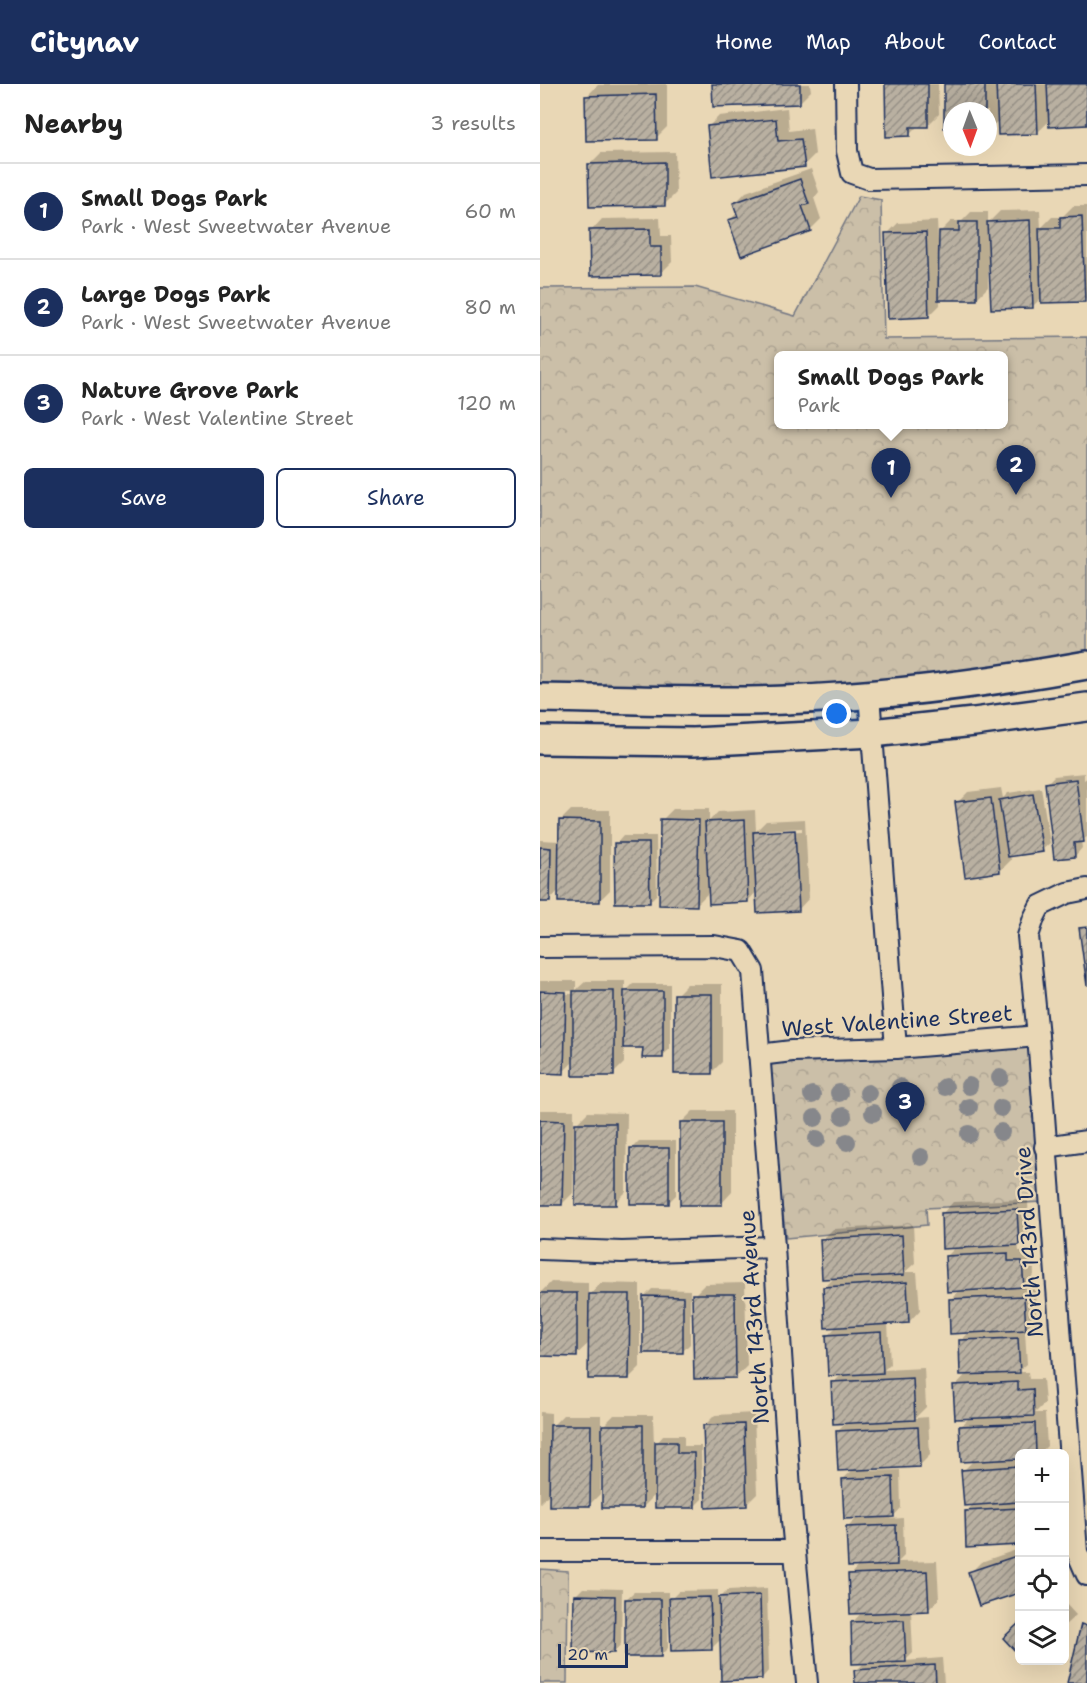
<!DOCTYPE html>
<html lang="en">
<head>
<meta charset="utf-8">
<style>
  body { margin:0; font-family:"Shantell Sans",sans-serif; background:#f2f2f2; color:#222 }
  .controls { position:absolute; right:18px; bottom:18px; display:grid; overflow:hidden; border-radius:9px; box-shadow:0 6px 24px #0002 }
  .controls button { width:54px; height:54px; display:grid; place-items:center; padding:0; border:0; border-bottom:2px solid #e0e0e0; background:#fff; color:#222; font:30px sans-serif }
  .compass { position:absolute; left:403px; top:18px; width:54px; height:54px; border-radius:50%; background:#fff; box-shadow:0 6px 24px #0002; rotate:179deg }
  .scale { position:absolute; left:18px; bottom:15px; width:70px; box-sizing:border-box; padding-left:6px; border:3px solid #1b2f5e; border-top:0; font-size:16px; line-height:21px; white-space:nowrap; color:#1b2f5e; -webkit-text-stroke:4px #e9d7b5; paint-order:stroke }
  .you { position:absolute; left:297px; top:630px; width:21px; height:21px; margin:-15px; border:4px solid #fff; border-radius:50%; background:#1a73e8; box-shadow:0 0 0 9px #1a73e833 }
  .badge { display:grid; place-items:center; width:39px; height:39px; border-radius:50%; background:#1b2f5e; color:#fff; font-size:20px; font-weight:700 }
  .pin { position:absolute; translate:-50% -50px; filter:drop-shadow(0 2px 3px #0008) }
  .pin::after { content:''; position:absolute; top:32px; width:21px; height:18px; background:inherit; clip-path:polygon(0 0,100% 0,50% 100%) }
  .popup { position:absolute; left:234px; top:267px; width:234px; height:78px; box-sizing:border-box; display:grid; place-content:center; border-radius:9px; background:#fff; filter:drop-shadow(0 2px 4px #0005); font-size:20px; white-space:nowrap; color:#767676 }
  .popup b { font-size:22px; color:#222 }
  .popup::after { content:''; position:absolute; left:50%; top:100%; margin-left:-12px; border:12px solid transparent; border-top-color:#fff }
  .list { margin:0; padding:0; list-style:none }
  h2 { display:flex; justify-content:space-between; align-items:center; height:78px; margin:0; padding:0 24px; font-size:26px }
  h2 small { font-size:20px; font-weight:400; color:#767676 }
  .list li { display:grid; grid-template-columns:39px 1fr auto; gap:18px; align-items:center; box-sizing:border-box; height:96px; padding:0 24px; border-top:2px solid #e0e0e0 }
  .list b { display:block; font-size:22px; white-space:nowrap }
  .list p { margin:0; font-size:20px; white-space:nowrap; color:#767676 }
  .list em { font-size:20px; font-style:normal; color:#767676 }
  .actions { display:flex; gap:12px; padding:18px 24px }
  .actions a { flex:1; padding:14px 0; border:2px solid #1b2f5e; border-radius:9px; text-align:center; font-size:21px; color:#1b2f5e }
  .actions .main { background:#1b2f5e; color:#fff }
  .icon { flex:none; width:33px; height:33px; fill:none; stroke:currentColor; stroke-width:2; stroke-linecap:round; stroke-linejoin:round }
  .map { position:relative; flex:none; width:547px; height:1599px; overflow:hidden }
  header { display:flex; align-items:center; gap:36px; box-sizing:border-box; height:84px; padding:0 30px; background:#1b2f5e; color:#fff }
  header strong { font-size:28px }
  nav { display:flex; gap:33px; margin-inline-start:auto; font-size:21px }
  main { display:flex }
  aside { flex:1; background:#fff }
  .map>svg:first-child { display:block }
  .park { fill:url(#park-crowns); stroke:#737783; stroke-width:1.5; fill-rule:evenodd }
  .shadow { fill:#0003; fill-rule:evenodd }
  .building { fill:url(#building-hatch); stroke:#1b2f5e; stroke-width:1.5 }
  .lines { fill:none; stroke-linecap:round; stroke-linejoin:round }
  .street-casing { stroke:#1b2f5e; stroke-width:24 }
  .secondary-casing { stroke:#1b2f5e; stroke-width:32 }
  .street { stroke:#e9d7b5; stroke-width:20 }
  .secondary { stroke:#e9d7b5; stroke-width:27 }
  .tree { fill:#86878b }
  .labels { text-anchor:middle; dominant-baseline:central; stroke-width:4.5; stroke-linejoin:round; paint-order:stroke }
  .street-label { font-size:22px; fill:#1b2f5e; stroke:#e9d7b5 }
</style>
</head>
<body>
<header>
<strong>Citynav</strong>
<nav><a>Home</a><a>Map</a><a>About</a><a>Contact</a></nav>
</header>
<main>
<aside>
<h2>Nearby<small>3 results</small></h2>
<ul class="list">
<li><span class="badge">1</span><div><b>Small Dogs Park</b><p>Park · West Sweetwater Avenue</p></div><em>60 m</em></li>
<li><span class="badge">2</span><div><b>Large Dogs Park</b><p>Park · West Sweetwater Avenue</p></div><em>80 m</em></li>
<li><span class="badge">3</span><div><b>Nature Grove Park</b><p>Park · West Valentine Street</p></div><em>120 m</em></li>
</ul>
<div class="actions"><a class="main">Save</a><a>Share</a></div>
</aside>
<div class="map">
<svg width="547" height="1599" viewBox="0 0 547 1599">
  <defs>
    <pattern id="park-crowns" width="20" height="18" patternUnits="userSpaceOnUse" patternTransform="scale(1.5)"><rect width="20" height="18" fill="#cbbfa8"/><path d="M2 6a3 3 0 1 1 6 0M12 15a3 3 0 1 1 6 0" fill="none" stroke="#aea493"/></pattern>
    <pattern id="building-hatch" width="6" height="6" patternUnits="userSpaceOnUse" patternTransform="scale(1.5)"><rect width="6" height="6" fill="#b9b0a1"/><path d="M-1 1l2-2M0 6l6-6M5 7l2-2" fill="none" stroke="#969086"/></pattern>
  </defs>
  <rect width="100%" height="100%" fill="#e9d7b5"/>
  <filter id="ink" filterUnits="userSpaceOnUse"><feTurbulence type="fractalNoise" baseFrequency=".0167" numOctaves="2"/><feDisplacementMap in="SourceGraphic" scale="12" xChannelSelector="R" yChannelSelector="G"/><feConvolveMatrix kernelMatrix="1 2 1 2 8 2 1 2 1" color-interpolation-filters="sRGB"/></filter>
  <g filter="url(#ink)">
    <g class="park">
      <path d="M319,112L341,116L344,255L547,253V573L353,597L206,606L0,607V204L155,203L255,232ZM238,272H464V340H238Z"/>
      <polygon points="490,960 502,1118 386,1124 387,1141 246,1154 224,978"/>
      <polygon points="0,1485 28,1487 27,1599 0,1599"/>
    </g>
    <g class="shadow">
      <polygon points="127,0 127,43 116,54 47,12 58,1"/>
      <polygon points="173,0 270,0 271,7 260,18"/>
      <polygon points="346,0 398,0 399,30 388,41 378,42 369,51"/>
      <polygon points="406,0 547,0 497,49 459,36 448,46 448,27 412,27"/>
      <polygon points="247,24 249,47 272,44 275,70 264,81 168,43 179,32"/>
      <polygon points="135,68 136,109 125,120 50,80 61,69"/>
      <polygon points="271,85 279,108 274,114 281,135 270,146 189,137 198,128 195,119 206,108"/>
      <polygon points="533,122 547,122 547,214 544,216 503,212 493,222 450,179 448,179 448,203 437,214 400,214 400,221 389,232 347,150 358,139 397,137 398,156 400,156 400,148 411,137 422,137 431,128 448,128 448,139 460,127 500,126 501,144 512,133 522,133"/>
      <polygon points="120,134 121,152 131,152 132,178 121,189 51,147 62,135"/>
      <polygon points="544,689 544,696 547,694 547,753 541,757 542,764 535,772 507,699 514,692"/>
      <polygon points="461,704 463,714 468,709 501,704 510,759 502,766 470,772 471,776 460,787 417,719 428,708"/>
      <path d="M133,725H169V737L178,728L215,726L216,747L226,737L265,735L269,814L258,826L217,807L208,817L169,808L157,820L122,736ZM262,744V747L224,749V746Z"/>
      <polygon points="31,726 70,726 70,806 59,817 19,806 10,816 0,816 0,756 20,757 20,737"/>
      <polygon points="83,752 116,752 117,810 109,818 76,760"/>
      <polygon points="0,897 36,897 36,906 46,897 85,897 85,908 93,900 130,900 130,965 122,972 104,963 84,963 84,979 73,990 34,977 23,988 0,988 0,909 33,910 33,907 0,906"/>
      <polygon points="147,900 182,900 182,978 171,989 136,911"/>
      <polygon points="0,1026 34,1026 33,1109 22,1120 0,1119"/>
      <polygon points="153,1027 192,1027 192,1108 181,1120 142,1038"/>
      <polygon points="48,1028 87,1029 86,1108 75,1119 37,1039"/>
      <polygon points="99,1057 136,1057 136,1111 128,1119 91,1065"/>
      <polygon points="488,1115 489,1149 478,1159 479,1167 493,1166 494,1191 483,1202 495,1201 496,1234 483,1247 485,1247 487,1280 478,1288 488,1288 489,1295 503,1295 505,1319 495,1329 505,1329 507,1362 499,1370 479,1370 479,1460 428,1462 426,1428 434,1419 423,1387 434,1376 420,1343 430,1333 415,1302 427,1289 421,1257 430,1247 411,1215 421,1205 406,1173 416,1163 402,1130 413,1118"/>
      <polygon points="373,1141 375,1179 365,1188 377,1188 380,1226 369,1238 348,1239 350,1280 344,1286 384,1284 386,1323 375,1334 388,1333 390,1371 379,1382 331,1384 331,1387 360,1386 361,1424 351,1435 363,1434 364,1472 358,1478 397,1477 399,1515 388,1526 371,1526 373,1569 365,1577 402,1574 404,1599 317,1599 316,1587 325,1578 312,1539 322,1528 310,1491 319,1481 307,1444 318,1433 303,1395 314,1385 297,1348 307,1338 293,1299 302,1290 287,1252 298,1241 285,1203 295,1193 282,1156 293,1145"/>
      <polygon points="11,1198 48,1199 48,1213 61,1199 100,1200 100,1283 89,1294 50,1258 36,1271 0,1271 0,1209"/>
      <polygon points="205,1199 207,1282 196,1293 154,1211 165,1200"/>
      <polygon points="112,1205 150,1206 150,1260 142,1268 104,1213"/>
      <polygon points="0,1328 11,1329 11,1343 23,1331 61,1331 61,1344 74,1331 113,1331 114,1362 124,1351 144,1351 144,1362 161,1362 162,1415 154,1423 117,1409 103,1423 64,1377 61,1377 60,1410 49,1421 11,1408 0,1419"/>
      <polygon points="214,1329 217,1410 206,1421 164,1342 175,1331"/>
      <polygon points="479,1465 479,1507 440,1520 430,1489 441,1478"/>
      <polygon points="43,1504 82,1505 81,1560 74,1568 35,1512"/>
      <polygon points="227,1504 229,1586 222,1594 181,1555 172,1564 131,1515 139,1507 178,1506 178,1516 188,1506"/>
      <polygon points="94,1508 128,1508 128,1564 120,1572 86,1515"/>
      <polygon points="524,1518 536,1531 524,1542"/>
    </g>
    <g class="building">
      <polygon points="172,0 260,0 260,20 173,23"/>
      <polygon points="345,0 388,0 388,43 370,43 370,52 346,53"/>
      <polygon points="404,0 445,0 445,27 412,27 412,44 404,44"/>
      <polygon points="456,0 496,0 498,50 458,51"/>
      <polygon points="507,0 547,0 547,41 509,43"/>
      <polygon points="116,10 117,56 46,57 45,12"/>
      <polygon points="236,35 238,57 261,55 265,83 172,93 167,42"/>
      <polygon points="125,78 125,122 49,123 48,80"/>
      <polygon points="260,95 269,120 262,122 271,147 201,172 188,136 198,133 193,119"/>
      <polygon points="542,132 545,218 501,219 499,144 520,144 520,133"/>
      <polygon points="490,136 493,224 451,225 447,138"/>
      <polygon points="419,138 437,138 437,216 398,216 399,147 419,147"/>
      <polygon points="110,145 110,163 121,163 121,191 50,192 49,146"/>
      <polygon points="386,148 389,233 348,235 345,149"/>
      <polygon points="536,695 544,758 534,759 535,773 514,775 505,699"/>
      <polygon points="493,710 503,768 468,773 459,716"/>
      <polygon points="451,714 460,788 425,793 415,718"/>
      <polygon points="120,735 159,736 157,822 119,821"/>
      <polygon points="19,736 60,737 60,818 18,818"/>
      <polygon points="205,736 208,818 169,820 165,738"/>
      <polygon points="255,746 259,827 217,829 213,748"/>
      <polygon points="74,759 109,759 110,819 75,819"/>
      <polygon points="0,763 11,764 10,818 0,818"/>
      <polygon points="547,843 547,902 539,844"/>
      <polygon points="0,907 26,908 24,990 0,989"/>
      <rect x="33" y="907" width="41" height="85"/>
      <polygon points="84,907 123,907 123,974 102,974 103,964 83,964"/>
      <rect x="134" y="910" width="38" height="80"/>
      <polygon points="0,1036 24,1037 22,1121 0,1121"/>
      <rect x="140" y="1038" width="42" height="83"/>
      <rect x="35" y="1039" width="41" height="82"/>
      <rect x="90" y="1064" width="39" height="56"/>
      <polygon points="477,1125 479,1161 402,1165 401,1129"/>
      <polygon points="362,1151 364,1191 282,1195 280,1155"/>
      <polygon points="468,1169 468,1177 482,1177 484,1203 407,1208 405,1172"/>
      <polygon points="367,1198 369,1239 285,1244 283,1203"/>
      <polygon points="0,1209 37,1209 37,1273 0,1272"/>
      <polygon points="49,1210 90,1210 89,1295 48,1295"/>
      <polygon points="152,1210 195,1210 196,1294 154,1295"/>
      <polygon points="103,1212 143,1213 143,1269 103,1269"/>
      <polygon points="484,1212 486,1246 410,1250 409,1215"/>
      <polygon points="341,1248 343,1289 288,1292 286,1251"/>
      <polygon points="478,1254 480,1289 420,1291 419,1256"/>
      <polygon points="373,1294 375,1336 293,1340 291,1298"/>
      <polygon points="478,1298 478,1306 493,1305 494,1332 415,1335 413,1301"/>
      <polygon points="495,1339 496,1370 479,1370 479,1375 421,1378 419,1342"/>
      <polygon points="204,1340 207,1422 166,1424 163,1341"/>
      <polygon points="10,1341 51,1341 50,1422 9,1422"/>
      <rect x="62" y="1341" width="41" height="83"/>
      <polygon points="378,1343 380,1383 298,1387 296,1347"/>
      <polygon points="115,1358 137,1358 137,1369 154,1369 155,1424 115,1424"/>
      <polygon points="479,1382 479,1418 424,1422 421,1386"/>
      <polygon points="353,1393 354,1433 304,1435 302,1395"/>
      <polygon points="479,1424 479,1461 426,1464 425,1427"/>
      <polygon points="356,1441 357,1481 308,1483 306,1443"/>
      <polygon points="479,1471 479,1509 439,1522 428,1488"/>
      <polygon points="387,1487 389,1527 310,1530 308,1490"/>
      <polygon points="34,1511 75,1512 74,1569 33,1568"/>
      <polygon points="220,1511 222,1595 181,1597 179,1513"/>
      <polygon points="170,1513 172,1566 131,1567 129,1514"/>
      <rect x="85" y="1515" width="36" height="58"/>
      <polygon points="364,1536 366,1578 312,1580 311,1538"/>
      <polygon points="479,1539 479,1571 463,1554"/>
      <polygon points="541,1540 547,1542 547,1599 527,1599"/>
      <polygon points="395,1581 396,1599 315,1599 314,1586"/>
    </g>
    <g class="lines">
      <defs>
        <g id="street">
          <polyline points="306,0 307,67 312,89 329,95 547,91"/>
          <polyline points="329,611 356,964"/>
          <polyline points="547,805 527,809 500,822 494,834 488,852 498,952 537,1468 547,1491"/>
          <polyline points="0,863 174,862 201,867 213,887 234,1163 252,1436 267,1599"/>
          <polyline points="219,971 252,967 356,964 498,952"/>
          <polyline points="505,1063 547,1057"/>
          <polyline points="0,1165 82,1168 234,1163"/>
          <polyline points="0,1467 254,1467"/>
        </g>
        <g id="secondary">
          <path d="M0,614C82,615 164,619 245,616C346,612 447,599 547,581"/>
          <polyline points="0,656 153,658 332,649 434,638 547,623"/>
        </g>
      </defs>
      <use href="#street" class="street-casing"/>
      <use href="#secondary" class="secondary-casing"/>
      <use href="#street" class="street"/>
      <use href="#secondary" class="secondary"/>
    </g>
    <g class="tree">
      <circle cx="460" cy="994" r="9"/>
      <circle cx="429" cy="1002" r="9"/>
      <circle cx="360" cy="1003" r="9"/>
      <circle cx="405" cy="1003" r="9"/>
      <circle cx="299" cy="1009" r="9"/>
      <circle cx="328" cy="1009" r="9"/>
      <circle cx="272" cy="1011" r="9"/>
      <circle cx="429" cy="1023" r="9"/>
      <circle cx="461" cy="1024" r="9"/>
      <circle cx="333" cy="1029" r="9"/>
      <circle cx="303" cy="1032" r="9"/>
      <circle cx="275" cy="1034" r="9"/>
      <circle cx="461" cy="1048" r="9"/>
      <circle cx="429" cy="1050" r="9"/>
      <circle cx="277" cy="1055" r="9"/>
      <circle cx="307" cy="1058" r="9"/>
      <circle cx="381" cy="1073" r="9"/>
    </g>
  </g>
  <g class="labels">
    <g class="street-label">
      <text transform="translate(357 937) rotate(-4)">West Valentine Street</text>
      <text transform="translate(489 1158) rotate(-94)">North 143rd Drive</text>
      <text transform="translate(214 1233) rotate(-94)">North 143rd Avenue</text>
    </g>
  </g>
</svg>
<div class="controls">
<button>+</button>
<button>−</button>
<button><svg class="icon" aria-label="locate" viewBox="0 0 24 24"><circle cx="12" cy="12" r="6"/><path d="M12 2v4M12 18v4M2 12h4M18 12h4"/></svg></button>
<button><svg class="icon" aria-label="layers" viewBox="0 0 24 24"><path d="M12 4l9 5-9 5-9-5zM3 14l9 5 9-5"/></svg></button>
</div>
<svg class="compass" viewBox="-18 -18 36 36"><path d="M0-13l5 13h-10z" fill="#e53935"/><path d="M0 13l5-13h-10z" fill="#767676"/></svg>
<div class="scale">20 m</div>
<div class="you"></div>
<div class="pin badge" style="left:351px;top:414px">1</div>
<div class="popup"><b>Small Dogs Park</b>Park</div>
<div class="pin badge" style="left:476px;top:411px">2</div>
<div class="pin badge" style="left:365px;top:1048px">3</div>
</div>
</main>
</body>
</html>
